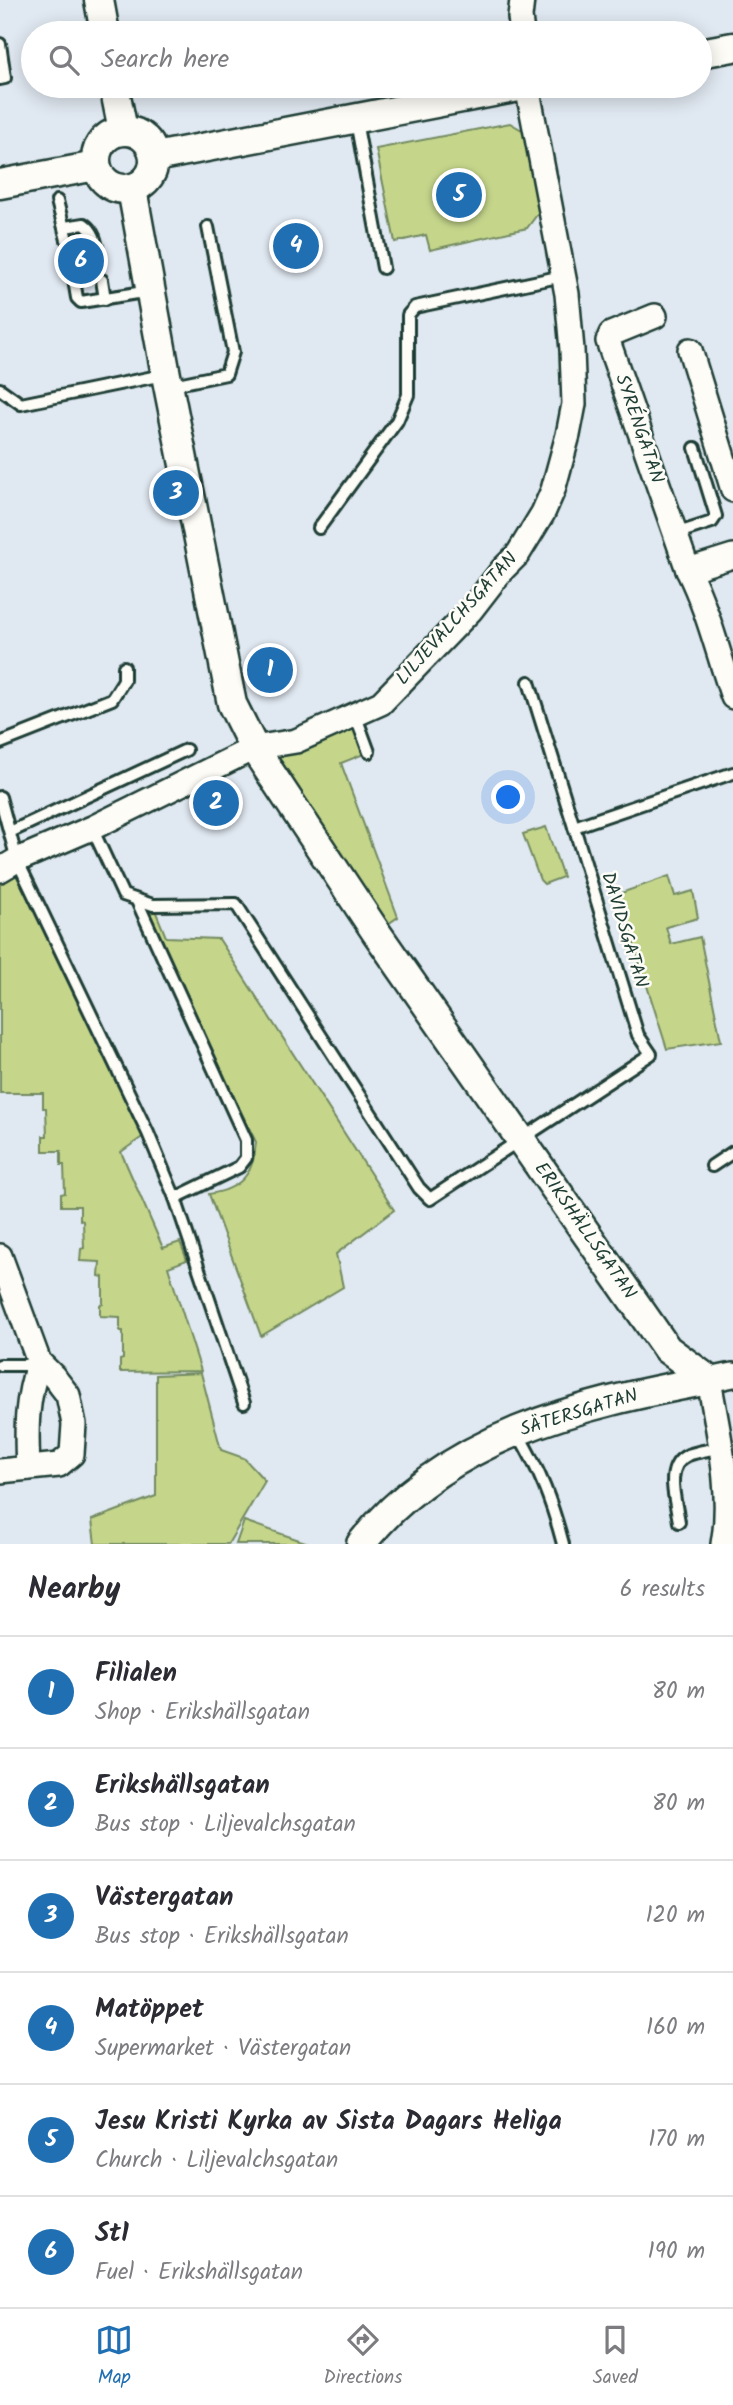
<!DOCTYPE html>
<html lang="en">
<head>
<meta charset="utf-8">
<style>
  body { margin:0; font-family:Kalam,sans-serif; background:#f7f7f7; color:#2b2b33 }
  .you { position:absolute; left:509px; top:798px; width:24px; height:24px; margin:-18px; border:5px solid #fff; border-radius:50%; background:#1a73e8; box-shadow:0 0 0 10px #1a73e833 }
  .badge { display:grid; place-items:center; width:46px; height:46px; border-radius:50%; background:#1f6fb2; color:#fff; font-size:23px; font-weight:700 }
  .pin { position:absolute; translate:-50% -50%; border:4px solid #fff; box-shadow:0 2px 7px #0006 }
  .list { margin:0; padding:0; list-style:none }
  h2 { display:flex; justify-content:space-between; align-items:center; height:91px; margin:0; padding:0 28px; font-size:30px }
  h2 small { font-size:23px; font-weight:400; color:#7c7c81 }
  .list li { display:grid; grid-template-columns:46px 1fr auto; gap:21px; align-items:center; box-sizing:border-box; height:112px; padding:0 28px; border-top:2px solid #e1e1e2 }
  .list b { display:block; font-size:26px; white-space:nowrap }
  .list p { margin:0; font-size:23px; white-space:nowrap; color:#7c7c81 }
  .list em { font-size:23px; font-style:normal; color:#7c7c81 }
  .icon { flex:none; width:38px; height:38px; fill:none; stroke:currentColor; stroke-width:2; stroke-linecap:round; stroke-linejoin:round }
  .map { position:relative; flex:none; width:733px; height:1544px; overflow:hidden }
  .search { position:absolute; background:#fff; box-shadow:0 4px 18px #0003; left:21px; right:21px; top:21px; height:77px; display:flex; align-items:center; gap:18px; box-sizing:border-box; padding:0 24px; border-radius:38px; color:#7c7c81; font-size:26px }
  .sheet { height:763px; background:#fff }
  nav { display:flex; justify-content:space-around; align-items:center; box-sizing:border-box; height:98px; border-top:2px solid #e1e1e2; background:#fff; font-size:19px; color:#7c7c81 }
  nav a { display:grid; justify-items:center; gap:4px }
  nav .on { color:#1f6fb2 }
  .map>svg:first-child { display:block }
  .green { fill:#c5d68b; stroke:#728a60; stroke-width:2 }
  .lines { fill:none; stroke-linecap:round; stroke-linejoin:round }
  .service-casing { stroke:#1f3d34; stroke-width:16 }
  .minor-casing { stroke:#1f3d34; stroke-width:28 }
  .tertiary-casing { stroke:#1f3d34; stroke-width:33 }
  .service { stroke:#fdfcf7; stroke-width:10 }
  .minor { stroke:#fdfcf7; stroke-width:23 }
  .tertiary { stroke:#fdfcf7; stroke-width:28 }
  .labels { text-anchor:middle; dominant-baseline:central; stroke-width:5; stroke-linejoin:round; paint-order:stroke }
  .street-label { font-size:19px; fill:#1f3d34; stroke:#fdfcf7 }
</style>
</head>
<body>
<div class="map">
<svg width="733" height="1544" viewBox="0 0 733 1544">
  <rect width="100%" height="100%" fill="#e0e8f1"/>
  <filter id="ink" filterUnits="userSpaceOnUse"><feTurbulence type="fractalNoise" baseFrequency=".0143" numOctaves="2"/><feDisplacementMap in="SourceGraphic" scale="14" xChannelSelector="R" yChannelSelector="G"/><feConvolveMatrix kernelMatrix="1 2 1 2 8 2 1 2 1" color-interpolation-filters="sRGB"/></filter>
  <g filter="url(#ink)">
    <g class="green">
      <polygon points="510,123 532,136 545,204 527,228 430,250 426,235 395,242 376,149"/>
      <polygon points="355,714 369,752 341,763 398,917 376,932 254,748"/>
      <polygon points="546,827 563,877 544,884 540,880 523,834"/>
      <polygon points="17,860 148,1133 121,1152 163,1248 180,1242 187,1260 168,1267 201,1371 120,1372 120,1360 123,1359 123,1331 120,1331 120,1317 100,1316 100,1305 103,1304 103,1277 99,1276 100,1262 80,1261 81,1249 84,1248 83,1221 80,1220 80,1206 61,1206 61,1194 65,1193 64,1165 61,1165 61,1151 43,1151 43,1136 47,1136 46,1108 43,1108 43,1093 0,1093 0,870"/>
      <polygon points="669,876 675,896 693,891 698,918 666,927 671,944 700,937 721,1041 667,1049 618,894"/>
      <path d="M137,901L153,905L166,937L219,939L394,1210L336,1254L343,1287L261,1336L209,1194C241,1189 254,1174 256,1142Z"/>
      <polygon points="201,1373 221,1450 244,1458 265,1481 228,1544 95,1544 92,1520 156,1496 156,1375"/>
      <polygon points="244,1521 311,1544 236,1544"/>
    </g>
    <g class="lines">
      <defs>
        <g id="service">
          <polyline points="0,44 5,78 0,79"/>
          <polyline points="356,121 383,268"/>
          <polyline points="57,201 67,240"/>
          <path d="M65,227L84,224C94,231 96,241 98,253"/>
          <polyline points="72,268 77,298 81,302 150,291"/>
          <polyline points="102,280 105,299"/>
          <polyline points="168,386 226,374 233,352 208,227"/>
          <polyline points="0,389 21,404 163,375"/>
          <polyline points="319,528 397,421 408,395 408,315 415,307 563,276"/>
          <polyline points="675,534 712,522 716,516 695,448"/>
          <polyline points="529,682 574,827"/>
          <polyline points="355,714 369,752"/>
          <polyline points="0,743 112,699 124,680 124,667"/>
          <polyline points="0,797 17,860 148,1133 175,1198 244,1403"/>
          <polyline points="92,828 123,895 153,905 236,904 419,1188 430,1199 651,1054 638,1035 574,827 733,773"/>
          <polyline points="10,832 186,750"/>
          <polyline points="137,901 246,1140 246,1158 239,1167 175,1198"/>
          <polyline points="712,1166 733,1152"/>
          <polyline points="0,1365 25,1365 39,1362"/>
          <path d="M518,1434C540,1471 552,1502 563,1544"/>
          <path d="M679,1522C676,1501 663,1466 688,1455C698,1451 711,1450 721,1447"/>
        </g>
        <g id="minor">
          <polyline points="522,33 520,17 522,0"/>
          <path d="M655,316L611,334L608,341L688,570C708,610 718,654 733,697"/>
          <polyline points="690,350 733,490"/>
          <polyline points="688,570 733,556"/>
          <polyline points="0,870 17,860 92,828 254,748 296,741 381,703 471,610 502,570 518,554 543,513 553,490 568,435 574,404 572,350 567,294 527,86"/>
          <polyline points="0,1256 39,1362 54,1377 68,1395 74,1424 72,1454 59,1465 0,1471"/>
          <path d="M28,1468C26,1428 26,1400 39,1362"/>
          <path d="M723,1544C733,1492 718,1432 709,1380L733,1375"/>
        </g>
        <g id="tertiary">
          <polyline points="99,0 105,33"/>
          <polyline points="700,53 733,47"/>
          <polyline points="114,86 123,130"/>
          <circle cx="125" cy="160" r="29"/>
          <polyline points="155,157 524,86"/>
          <polyline points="0,184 96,166"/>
          <polyline points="132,189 166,375 232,704 254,748 376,932 667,1349 709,1380"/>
          <path d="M361,1544C446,1436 580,1404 709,1380"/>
        </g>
      </defs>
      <use href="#service" class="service-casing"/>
      <use href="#minor" class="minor-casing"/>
      <use href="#tertiary" class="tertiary-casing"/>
      <use href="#service" class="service"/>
      <use href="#minor" class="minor"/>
      <use href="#tertiary" class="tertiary"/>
    </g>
  </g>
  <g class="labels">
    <g class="street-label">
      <text transform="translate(639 429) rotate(71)">SYRÉNGATAN</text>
      <text transform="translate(457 619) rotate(-48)">LILJEVALCHSGATAN</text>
      <text transform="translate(624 930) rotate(73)">DAVIDSGATAN</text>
      <text transform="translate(585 1231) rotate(55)">ERIKSHÄLLSGATAN</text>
      <text transform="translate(579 1413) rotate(-17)">SÄTERSGATAN</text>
    </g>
  </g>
</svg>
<div class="you"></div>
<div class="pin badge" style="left:270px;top:670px">1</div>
<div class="pin badge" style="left:216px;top:803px">2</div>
<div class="pin badge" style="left:176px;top:493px">3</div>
<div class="pin badge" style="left:296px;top:246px">4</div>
<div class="pin badge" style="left:459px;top:195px">5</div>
<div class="pin badge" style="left:81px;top:261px">6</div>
<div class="search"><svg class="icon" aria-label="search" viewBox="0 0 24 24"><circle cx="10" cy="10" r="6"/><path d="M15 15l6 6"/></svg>Search here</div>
</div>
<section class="sheet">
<h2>Nearby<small>6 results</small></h2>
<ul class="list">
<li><span class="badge">1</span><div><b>Filialen</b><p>Shop · Erikshällsgatan</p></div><em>80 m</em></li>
<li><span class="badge">2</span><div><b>Erikshällsgatan</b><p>Bus stop · Liljevalchsgatan</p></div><em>80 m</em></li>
<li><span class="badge">3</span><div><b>Västergatan</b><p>Bus stop · Erikshällsgatan</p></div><em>120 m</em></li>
<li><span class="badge">4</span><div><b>Matöppet</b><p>Supermarket · Västergatan</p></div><em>160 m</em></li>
<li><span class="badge">5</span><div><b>Jesu Kristi Kyrka av Sista Dagars Heliga</b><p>Church · Liljevalchsgatan</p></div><em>170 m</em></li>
<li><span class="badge">6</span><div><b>St1</b><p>Fuel · Erikshällsgatan</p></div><em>190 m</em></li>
</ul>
</section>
<nav>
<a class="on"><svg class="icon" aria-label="map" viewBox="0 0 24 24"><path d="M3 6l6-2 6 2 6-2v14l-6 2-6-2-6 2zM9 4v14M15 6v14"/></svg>Map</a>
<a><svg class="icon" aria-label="directions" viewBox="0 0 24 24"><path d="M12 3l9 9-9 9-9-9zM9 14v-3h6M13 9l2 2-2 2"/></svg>Directions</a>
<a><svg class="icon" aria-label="saved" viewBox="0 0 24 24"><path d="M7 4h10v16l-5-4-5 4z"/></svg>Saved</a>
</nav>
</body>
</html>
